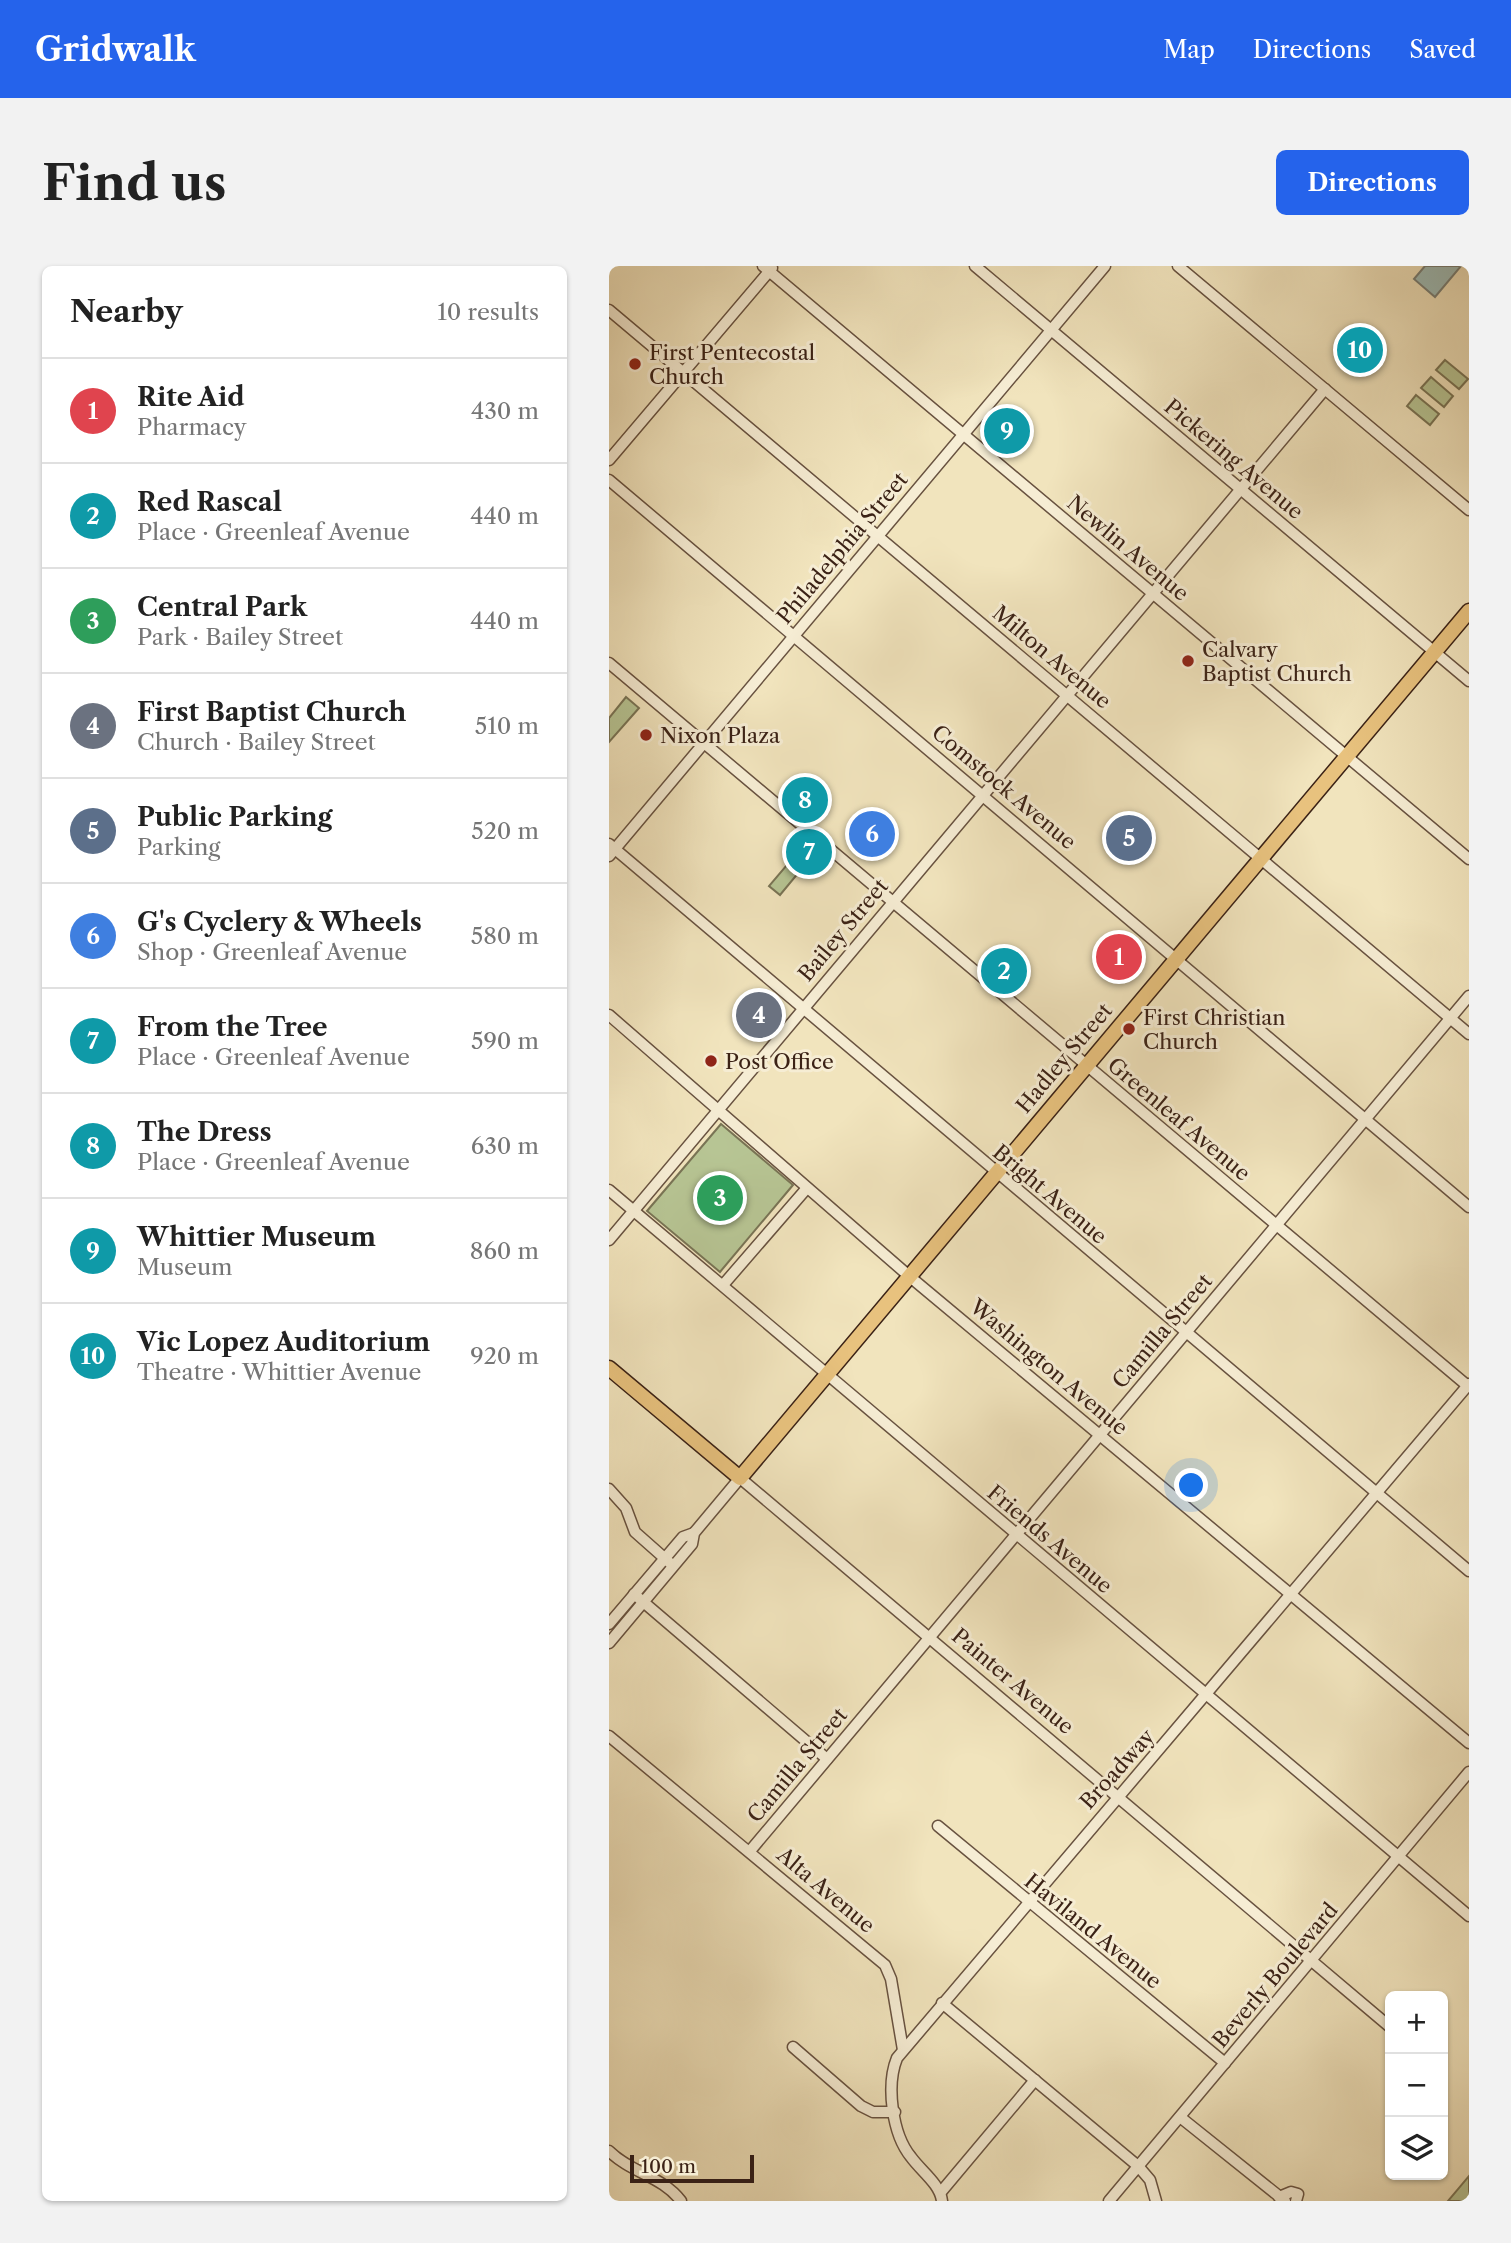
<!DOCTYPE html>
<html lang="en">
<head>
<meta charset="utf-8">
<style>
  body { margin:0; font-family:"Libre Caslon Text",serif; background:#f2f2f2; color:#222 }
  .controls { position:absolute; right:21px; bottom:21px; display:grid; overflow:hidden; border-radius:10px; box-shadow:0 2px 5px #0004 }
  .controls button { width:63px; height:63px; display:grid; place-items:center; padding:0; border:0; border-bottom:2px solid #e0e0e0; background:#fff; color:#222; font:35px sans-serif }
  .scale { position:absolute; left:21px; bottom:18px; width:124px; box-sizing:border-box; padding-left:7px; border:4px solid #3b2216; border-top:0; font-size:19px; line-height:24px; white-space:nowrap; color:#3b2216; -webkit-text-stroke:5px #f6edd4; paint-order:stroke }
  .you { position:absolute; left:583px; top:1220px; width:24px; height:24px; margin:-18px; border:5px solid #fff; border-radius:50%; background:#1a73e8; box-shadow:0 0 0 10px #1a73e833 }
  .badge { display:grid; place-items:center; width:46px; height:46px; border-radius:50%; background:#2563eb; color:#fff; font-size:23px; font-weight:700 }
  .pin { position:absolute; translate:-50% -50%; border:4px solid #fff; box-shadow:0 2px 7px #0006 }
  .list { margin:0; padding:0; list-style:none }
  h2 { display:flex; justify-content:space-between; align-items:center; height:91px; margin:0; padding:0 28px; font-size:30px }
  h2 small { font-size:23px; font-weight:400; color:#767676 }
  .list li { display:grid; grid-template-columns:46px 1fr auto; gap:21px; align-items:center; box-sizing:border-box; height:105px; padding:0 28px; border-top:2px solid #e0e0e0 }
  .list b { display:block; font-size:26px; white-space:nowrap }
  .list p { margin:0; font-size:23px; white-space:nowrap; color:#767676 }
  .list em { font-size:23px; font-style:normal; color:#767676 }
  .icon { flex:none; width:38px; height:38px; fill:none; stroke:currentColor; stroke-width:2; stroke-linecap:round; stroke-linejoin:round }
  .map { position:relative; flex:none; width:860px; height:1935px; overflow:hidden; border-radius:10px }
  header { display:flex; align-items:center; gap:42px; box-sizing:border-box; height:98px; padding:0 35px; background:#2563eb; color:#fff }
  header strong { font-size:33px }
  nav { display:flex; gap:38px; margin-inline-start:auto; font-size:24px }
  .intro { display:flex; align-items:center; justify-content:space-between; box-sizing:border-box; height:168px; padding:0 42px }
  h1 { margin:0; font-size:49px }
  .button { padding:18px 32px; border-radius:10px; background:#2563eb; color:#fff; font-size:24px; font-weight:700 }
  main { display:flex; gap:42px; padding:0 42px }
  aside { flex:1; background:#fff; border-radius:10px; box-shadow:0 2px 5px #0004 }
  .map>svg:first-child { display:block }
  .green { fill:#b7c594; stroke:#797455; stroke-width:2 }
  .water { fill:#9dbdb9; stroke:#767f78; stroke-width:2 }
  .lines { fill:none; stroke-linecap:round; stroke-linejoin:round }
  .minor-casing { stroke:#685240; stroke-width:13 }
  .major-casing { stroke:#3b2216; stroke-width:17 }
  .minor { stroke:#f6edd4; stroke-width:10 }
  .major { stroke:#e8c27e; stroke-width:14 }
  .poi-dot { fill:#8f2418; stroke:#f6edd4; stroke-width:2.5 }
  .labels { text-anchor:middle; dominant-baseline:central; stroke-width:6; stroke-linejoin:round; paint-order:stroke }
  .poi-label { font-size:21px; fill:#3b2216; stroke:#f6edd4; text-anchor:start }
  .street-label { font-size:21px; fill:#3b2216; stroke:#f6edd4 }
</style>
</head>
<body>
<header>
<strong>Gridwalk</strong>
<nav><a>Map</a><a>Directions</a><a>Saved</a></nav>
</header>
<div class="intro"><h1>Find us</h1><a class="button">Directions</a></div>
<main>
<aside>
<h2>Nearby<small>10 results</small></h2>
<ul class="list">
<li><span class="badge" style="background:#e0444e">1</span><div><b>Rite Aid</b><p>Pharmacy</p></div><em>430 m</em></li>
<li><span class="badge" style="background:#0f9aa8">2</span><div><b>Red Rascal</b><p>Place · Greenleaf Avenue</p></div><em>440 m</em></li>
<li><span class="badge" style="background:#2e9e5b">3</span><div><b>Central Park</b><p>Park · Bailey Street</p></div><em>440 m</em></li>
<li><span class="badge" style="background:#6b7280">4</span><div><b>First Baptist Church</b><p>Church · Bailey Street</p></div><em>510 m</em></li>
<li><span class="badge" style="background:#5c6f8a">5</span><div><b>Public Parking</b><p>Parking</p></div><em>520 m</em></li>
<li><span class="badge" style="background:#3f7fe0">6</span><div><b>G's Cyclery &amp; Wheels</b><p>Shop · Greenleaf Avenue</p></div><em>580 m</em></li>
<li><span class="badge" style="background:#0f9aa8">7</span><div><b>From the Tree</b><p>Place · Greenleaf Avenue</p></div><em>590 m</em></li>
<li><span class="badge" style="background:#0f9aa8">8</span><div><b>The Dress</b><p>Place · Greenleaf Avenue</p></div><em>630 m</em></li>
<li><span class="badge" style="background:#0f9aa8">9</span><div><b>Whittier Museum</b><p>Museum</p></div><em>860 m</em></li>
<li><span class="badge" style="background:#0f9aa8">10</span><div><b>Vic Lopez Auditorium</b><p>Theatre · Whittier Avenue</p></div><em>920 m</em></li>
</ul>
</aside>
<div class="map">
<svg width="860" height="1935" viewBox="0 0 860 1935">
  <rect width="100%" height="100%" fill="#f1e4bd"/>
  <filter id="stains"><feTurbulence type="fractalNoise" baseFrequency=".00286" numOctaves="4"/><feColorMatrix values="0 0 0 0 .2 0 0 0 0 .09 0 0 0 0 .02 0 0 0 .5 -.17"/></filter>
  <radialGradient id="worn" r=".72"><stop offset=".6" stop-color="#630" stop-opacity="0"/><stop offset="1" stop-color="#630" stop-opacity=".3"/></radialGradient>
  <g class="green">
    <polygon points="836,94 859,113 850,123 827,104"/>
    <polygon points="822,111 844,130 835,141 812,122"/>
    <polygon points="807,129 830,148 821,159 798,140"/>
    <polygon points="17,431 30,442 0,476 0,452"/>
    <polygon points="194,580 205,588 171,629 160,620"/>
    <polygon points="112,858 184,919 111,1006 38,945"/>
    <polygon points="860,1910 860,1935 839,1935"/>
  </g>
  <polygon class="water" points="816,0 852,0 826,31 805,13"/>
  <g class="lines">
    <defs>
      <g id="minor">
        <polyline points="154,0 860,593"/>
        <polyline points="366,0 860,415"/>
        <polyline points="569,0 860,244"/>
        <polyline points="0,44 860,768"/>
        <polyline points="0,194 163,2"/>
        <polyline points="0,214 860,941"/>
        <polyline points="0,397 860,1121"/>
        <polyline points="0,578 860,1305"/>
        <polyline points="0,590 496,0"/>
        <polyline points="0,749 300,1010 860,1477"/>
        <polyline points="0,924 860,1650"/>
        <polyline points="0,974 716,123"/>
        <polyline points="114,1019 198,922"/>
        <polyline points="0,1223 17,1242 26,1266 61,1297"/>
        <polyline points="25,1328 218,1493"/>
        <polyline points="0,1358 74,1271 85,1267"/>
        <polyline points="0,1377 83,1278 85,1267 131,1212 781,1761"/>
        <polyline points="0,1470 276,1699 282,1713 294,1784"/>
        <polyline points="329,1560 616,1797"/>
        <polyline points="141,1585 860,730"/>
        <polyline points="333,1737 529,1900 541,1914 547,1935"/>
        <polyline points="184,1781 252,1840 264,1846 286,1846"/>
        <polyline points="571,1851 676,1935"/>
        <path d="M0,1885C22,1907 53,1910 72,1935"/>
        <polyline points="332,1926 426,1814"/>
        <polyline points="670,1931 682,1926 689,1928 687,1935"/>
        <path d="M333,1935C331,1918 312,1905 302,1891C283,1868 277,1819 288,1792L860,1118"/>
        <polyline points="500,1935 860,1506"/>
      </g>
      <polyline id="major" points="0,1102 131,1212 860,345"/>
    </defs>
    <use href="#minor" class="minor-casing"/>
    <use href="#major" class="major-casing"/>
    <use href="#minor" class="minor"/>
    <use href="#major" class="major"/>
  </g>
  <g class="poi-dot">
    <circle cx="26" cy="98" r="7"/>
    <circle cx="579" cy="395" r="7"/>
    <circle cx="37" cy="469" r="7"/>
    <circle cx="520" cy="763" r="7"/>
    <circle cx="102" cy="795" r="7"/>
  </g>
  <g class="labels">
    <g class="poi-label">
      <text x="40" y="86">First Pentecostal<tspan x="40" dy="24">Church</tspan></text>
      <text x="593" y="383">Calvary<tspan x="593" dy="24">Baptist Church</tspan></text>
      <text x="51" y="469">Nixon Plaza</text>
      <text x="534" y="751">First Christian<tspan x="534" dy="24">Church</tspan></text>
      <text x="116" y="795">Post Office</text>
    </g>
    <g class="street-label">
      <text transform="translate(625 193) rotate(40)">Pickering Avenue</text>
      <text transform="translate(233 282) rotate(-50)">Philadelphia Street</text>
      <text transform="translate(519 282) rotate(40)">Newlin Avenue</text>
      <text transform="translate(443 391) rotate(40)">Milton Avenue</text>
      <text transform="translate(395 521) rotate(40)">Comstock Avenue</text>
      <text transform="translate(234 664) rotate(-50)">Bailey Street</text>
      <text transform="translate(455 792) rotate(-50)">Hadley Street</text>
      <text transform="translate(570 853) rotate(40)">Greenleaf Avenue</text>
      <text transform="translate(441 928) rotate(40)">Bright Avenue</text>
      <text transform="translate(553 1065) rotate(-50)">Camilla Street</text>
      <text transform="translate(440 1101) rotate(40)">Washington Avenue</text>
      <text transform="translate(441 1273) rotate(40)">Friends Avenue</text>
      <text transform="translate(404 1415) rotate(40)">Painter Avenue</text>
      <text transform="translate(188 1499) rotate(-50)">Camilla Street</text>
      <text transform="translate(508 1503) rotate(-48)">Broadway</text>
      <text transform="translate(217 1624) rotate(40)">Alta Avenue</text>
      <text transform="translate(484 1665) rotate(39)">Haviland Avenue</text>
      <text transform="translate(666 1709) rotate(-50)">Beverly Boulevard</text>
    </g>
  </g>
  <rect width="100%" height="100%" filter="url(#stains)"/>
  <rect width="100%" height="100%" fill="url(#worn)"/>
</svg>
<div class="controls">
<button>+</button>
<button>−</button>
<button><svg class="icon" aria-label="layers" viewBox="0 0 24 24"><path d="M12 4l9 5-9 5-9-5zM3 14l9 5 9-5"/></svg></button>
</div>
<div class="scale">100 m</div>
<div class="you"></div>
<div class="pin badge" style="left:510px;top:691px;background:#e0444e">1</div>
<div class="pin badge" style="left:395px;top:705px;background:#0f9aa8">2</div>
<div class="pin badge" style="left:111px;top:932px;background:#2e9e5b">3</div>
<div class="pin badge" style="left:150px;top:749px;background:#6b7280">4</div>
<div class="pin badge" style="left:520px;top:572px;background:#5c6f8a">5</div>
<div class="pin badge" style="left:263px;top:568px;background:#3f7fe0">6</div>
<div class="pin badge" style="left:200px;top:586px;background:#0f9aa8">7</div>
<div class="pin badge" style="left:196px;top:534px;background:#0f9aa8">8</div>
<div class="pin badge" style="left:398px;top:165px;background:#0f9aa8">9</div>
<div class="pin badge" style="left:751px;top:84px;background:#0f9aa8">10</div>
</div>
</main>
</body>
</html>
